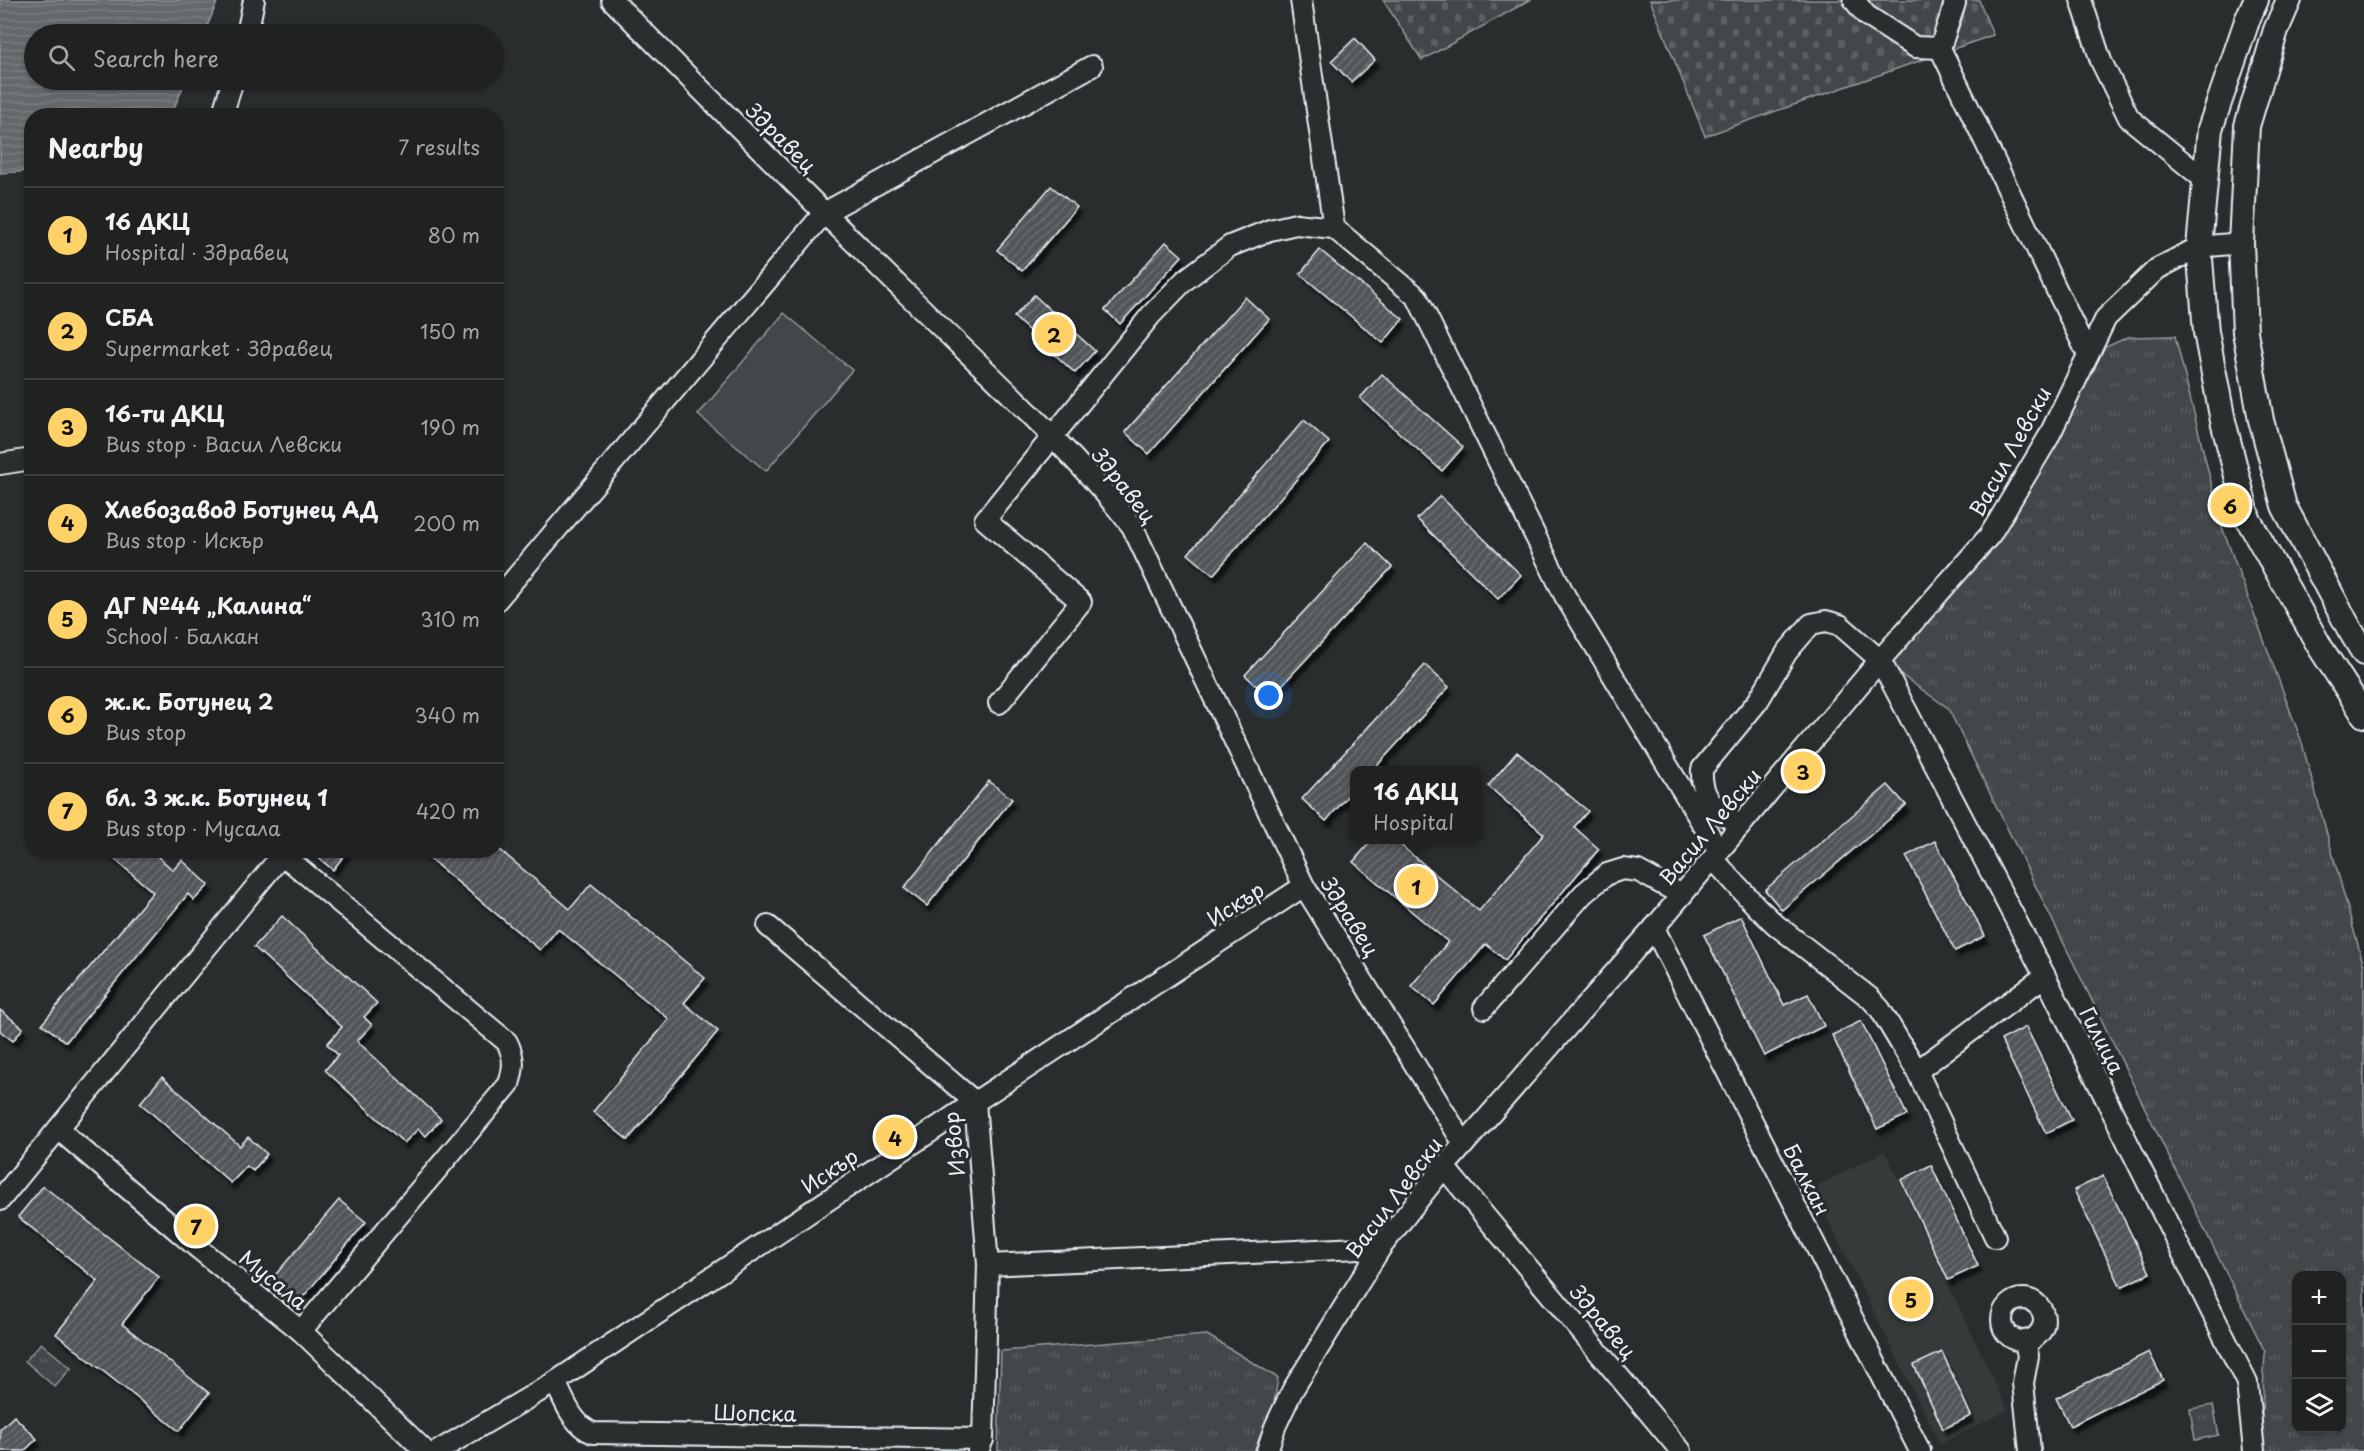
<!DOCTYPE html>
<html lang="en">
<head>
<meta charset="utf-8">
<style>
  body { margin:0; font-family:"Playpen Sans",sans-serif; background:#2d2f2f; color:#f1f3f6 }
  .controls { position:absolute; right:18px; bottom:18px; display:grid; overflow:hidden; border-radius:12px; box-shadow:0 2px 4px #0004 }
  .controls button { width:54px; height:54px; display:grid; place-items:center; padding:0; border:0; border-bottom:2px solid #3d3f40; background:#202222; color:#f1f3f6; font:30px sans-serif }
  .you { position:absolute; left:1269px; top:696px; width:21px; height:21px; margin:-15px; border:4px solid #fff; border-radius:50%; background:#1a73e8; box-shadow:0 0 0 9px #1a73e833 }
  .badge { display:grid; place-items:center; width:39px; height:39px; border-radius:50%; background:#ffd166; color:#111; font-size:20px; font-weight:700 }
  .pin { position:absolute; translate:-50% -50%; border:3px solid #fff; box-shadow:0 2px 6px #0006 }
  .popup { position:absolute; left:1350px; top:766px; width:132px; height:78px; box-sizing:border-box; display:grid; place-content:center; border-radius:12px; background:#202222; filter:drop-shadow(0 2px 4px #0005); font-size:20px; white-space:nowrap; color:#a2a4a5 }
  .popup b { font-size:22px; color:#f1f3f6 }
  .popup::after { content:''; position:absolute; left:50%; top:100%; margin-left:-12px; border:12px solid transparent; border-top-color:#202222 }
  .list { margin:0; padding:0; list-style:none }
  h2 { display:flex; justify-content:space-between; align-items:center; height:78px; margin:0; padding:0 24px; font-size:26px }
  h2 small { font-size:20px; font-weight:400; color:#a2a4a5 }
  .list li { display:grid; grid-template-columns:39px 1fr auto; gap:18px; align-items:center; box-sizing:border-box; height:96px; padding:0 24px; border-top:2px solid #3d3f40 }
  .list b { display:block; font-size:22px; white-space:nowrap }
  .list p { margin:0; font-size:20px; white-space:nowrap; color:#a2a4a5 }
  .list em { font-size:20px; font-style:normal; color:#a2a4a5 }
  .icon { flex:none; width:33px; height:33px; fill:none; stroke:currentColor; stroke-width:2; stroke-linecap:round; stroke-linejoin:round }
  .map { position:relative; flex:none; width:2364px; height:1451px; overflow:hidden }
  .search { position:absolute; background:#202222; box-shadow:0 2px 4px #0004; left:24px; top:24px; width:480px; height:66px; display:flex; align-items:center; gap:15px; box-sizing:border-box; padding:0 21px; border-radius:33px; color:#a2a4a5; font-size:22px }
  .panel { position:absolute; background:#202222; box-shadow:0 2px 4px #0004; left:24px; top:108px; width:480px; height:750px; border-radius:24px }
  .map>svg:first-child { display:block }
  .built { fill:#363a3b }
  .grass { fill:url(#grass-tufts); stroke:#959ca0; stroke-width:1.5; fill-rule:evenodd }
  .cemetery { fill:url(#cemetery-stones); stroke:#959ca0; stroke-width:1.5 }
  .garden { fill:#424648; stroke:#959ca0; stroke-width:1.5 }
  .water { fill:url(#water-rules); stroke:#989fa3; stroke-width:1.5 }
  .building { fill:url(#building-hatch); stroke:#e8f1f8; stroke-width:1.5; filter:url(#shadow) }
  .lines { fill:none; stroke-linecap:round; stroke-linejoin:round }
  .minor-casing { stroke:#e8f1f8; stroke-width:24 }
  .major-casing { stroke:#e8f1f8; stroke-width:28 }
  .minor { stroke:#2a2d2e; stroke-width:20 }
  .major { stroke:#2a2d2e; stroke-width:24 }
  .labels { text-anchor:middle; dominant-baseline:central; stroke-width:6; stroke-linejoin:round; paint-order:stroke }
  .street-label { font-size:21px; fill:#e8f1f8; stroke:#2a2d2e }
</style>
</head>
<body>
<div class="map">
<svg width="2364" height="1451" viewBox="0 0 2364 1451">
  <defs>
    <pattern id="grass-tufts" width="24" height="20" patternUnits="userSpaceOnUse" patternTransform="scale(1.5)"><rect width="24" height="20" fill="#424648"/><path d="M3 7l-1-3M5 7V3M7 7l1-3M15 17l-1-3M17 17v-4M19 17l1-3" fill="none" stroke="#5d6163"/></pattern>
    <pattern id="cemetery-stones" width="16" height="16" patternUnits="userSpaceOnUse" patternTransform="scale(1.5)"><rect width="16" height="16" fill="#424648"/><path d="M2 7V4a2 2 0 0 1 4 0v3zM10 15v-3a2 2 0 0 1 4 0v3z" fill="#5d6163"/></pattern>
    <pattern id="water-rules" width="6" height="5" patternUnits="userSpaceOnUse" patternTransform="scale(1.5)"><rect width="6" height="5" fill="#63686b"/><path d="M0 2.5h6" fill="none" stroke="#797e81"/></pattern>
    <pattern id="building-hatch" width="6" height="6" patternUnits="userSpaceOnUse" patternTransform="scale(1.5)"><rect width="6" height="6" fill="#535759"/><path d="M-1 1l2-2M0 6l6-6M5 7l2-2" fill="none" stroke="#6c7072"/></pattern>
    <filter id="shadow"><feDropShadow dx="3.5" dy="6" stdDeviation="1.5" flood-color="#0009"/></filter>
  </defs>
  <rect width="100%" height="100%" fill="#2a2d2e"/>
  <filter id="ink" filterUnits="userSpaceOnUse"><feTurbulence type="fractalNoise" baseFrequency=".0167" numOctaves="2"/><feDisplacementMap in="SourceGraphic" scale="12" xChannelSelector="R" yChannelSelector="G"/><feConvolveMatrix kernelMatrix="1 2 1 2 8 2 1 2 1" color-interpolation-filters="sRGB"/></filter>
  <g filter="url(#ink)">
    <polygon class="built" points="1885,1151 2008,1410 1940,1444 1812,1188"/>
    <g class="grass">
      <path d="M2175,336L2222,527L2301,740L2364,967V1451H2260L2265,1352L1948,708L1880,660L1990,535L2088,355L2128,337ZM2296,1276H2342V1428H2296Z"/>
      <polygon points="1207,1335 1278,1378 1273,1409 1254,1451 998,1451 1001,1351"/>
      <polygon points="41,1343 71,1368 55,1387 25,1361"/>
      <polygon points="2213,1405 2219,1435 2195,1440 2190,1409"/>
    </g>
    <g class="cemetery">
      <polygon points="1383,0 1530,0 1422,60"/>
      <polygon points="1650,0 1979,0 1993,35 1705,136"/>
    </g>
    <polygon class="garden" points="784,313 852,370 766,471 698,415"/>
    <polygon class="water" points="0,0 218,0 204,34 34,34 34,80 186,80 171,115 32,116 31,171 0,173"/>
    <g class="building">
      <polygon points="1355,38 1375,60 1351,82 1331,61"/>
      <polygon points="1051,186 1077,207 1022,271 997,250"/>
      <polygon points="1166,242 1182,256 1120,324 1105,310"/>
      <polygon points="1320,250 1403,319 1383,343 1300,274"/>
      <polygon points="1034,295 1095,351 1075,373 1014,317"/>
      <polygon points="1245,297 1269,319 1149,454 1125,432"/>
      <polygon points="1382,374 1463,447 1442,471 1360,398"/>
      <polygon points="1304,420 1329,442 1213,575 1188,554"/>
      <polygon points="1440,496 1521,575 1498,599 1417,519"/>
      <polygon points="1367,543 1392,567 1270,698 1245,675"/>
      <polygon points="1425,665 1449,687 1372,771 1354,771 1354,789 1326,821 1302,799"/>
      <polygon points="1517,752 1588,811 1574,827 1599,849 1505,960 1486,944 1434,1005 1411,986 1448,942 1353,862 1372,840 1395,840 1479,911 1544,834 1488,786"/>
      <polygon points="989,781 1012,799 927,906 904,888"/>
      <polygon points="1888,785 1906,805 1782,910 1765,890"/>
      <polygon points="1935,841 1985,936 1955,951 1906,856"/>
      <polygon points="104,850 150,850 173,870 182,860 209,885 194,900 188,894 66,1042 42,1024 153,892"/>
      <polygon points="309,850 348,850 333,870"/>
      <polygon points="419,850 500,850 570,909 591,884 705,978 684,1003 718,1031 628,1140 593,1112 669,1019 558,929 540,950"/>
      <polygon points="282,916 377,1003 364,1017 372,1025 357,1041 441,1119 426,1136 418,1129 404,1143 325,1070 338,1055 327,1044 342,1027 254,947"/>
      <polygon points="1741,916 1784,1005 1808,994 1824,1026 1764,1056 1704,935"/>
      <polygon points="0,1010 23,1028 13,1041 0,1031"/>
      <polygon points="1861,1021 1907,1115 1877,1129 1832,1035"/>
      <polygon points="2026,1027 2072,1120 2046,1133 2001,1040"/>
      <polygon points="162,1077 240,1146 248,1137 267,1154 253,1171 247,1166 231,1183 140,1103"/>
      <polygon points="1931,1165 1978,1266 1948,1280 1901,1180"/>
      <polygon points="2103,1176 2150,1273 2121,1287 2074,1190"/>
      <polygon points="43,1186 159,1277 122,1324 209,1393 179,1431 56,1334 98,1281 18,1217"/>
      <polygon points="339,1200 366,1222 293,1309 265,1287"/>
      <polygon points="1942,1352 1971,1416 1943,1429 1914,1365"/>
      <polygon points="2149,1352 2163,1380 2070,1426 2056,1398"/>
      <polygon points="14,1416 37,1439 24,1451 0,1451 0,1429"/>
    </g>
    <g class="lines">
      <defs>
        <g id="minor">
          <path d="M612,0C711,100 810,200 911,298C986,372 1066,443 1132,526L1304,886L1464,1144"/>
          <polyline points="1301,0 1334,228"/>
          <polyline points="1854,0 1866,15 1915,47 1940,48"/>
          <polyline points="1954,0 1955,3 1940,48 2088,355"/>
          <polyline points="2081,0 2101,61 2129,118 2205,180"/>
          <polyline points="247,34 254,0"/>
          <polyline points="222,116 233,80"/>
          <polyline points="0,464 32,459"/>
          <polyline points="496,601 824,213 1092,66"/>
          <polyline points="999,703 1081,602 985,520 1151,315 1185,280 1230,246 1270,230 1296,224 1334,228 1417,297 1565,596 1719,851"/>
          <path d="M1740,826C1717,809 1700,801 1702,769L1758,701L1787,652L1811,624L1826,621L1840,625L1880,660L2045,976L2247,1383L2254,1451"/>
          <path d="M282,854L507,1042C515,1058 514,1068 509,1084L301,1331"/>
          <polyline points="1713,859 1757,907 1776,925 1870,998 1880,1009 1917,1071 1995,1237"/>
          <polyline points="768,926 975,1102 988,1265 983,1439 978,1451"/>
          <polyline points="1654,928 1920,1451"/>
          <polyline points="1484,1008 1583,894 1607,874 1623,869 1638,871 1682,895"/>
          <polyline points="1917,1071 2045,976"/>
          <polyline points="58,1129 199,1249 301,1331 425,1451"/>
          <polyline points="1444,1167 1681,1451"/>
          <polyline points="0,1200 286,850"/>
          <polyline points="988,1265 1381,1247"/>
          <circle cx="2023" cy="1320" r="21"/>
          <polyline points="2025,1341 2028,1356 2023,1383 2030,1451"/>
          <path d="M555,1382C565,1401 572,1425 593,1433L983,1439"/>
          <polyline points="438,1451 555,1382 975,1102 1304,886"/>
          <polyline points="1267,1451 1275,1427 1292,1391 1381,1247 1444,1167 1654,928 1880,660 1990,535 2048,438 2106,318 2157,269 2199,247 2241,243"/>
        </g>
        <g id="major">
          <polyline points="2256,0 2248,18 2210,129 2199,247 2206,332 2223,421 2248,519 2320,647 2364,715"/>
          <polyline points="2289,0 2276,30 2247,126 2241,243 2245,332 2261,420 2284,506 2349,628 2364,653"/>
        </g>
      </defs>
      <use href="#minor" class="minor-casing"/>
      <use href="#major" class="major-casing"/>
      <use href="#minor" class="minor"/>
      <use href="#major" class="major"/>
    </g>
  </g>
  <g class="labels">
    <g class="street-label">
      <text transform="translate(782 137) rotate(45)">Здравец</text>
      <text transform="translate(2009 451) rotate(-61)">Васил Левски</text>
      <text transform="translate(1125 485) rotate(52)">Здравец</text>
      <text transform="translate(1709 826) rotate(-50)">Васил Левски</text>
      <text transform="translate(1235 903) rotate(-33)">Искър</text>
      <text transform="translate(1351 916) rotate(58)">Здравец</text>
      <text transform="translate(2103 1040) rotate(63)">Гилица</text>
      <text transform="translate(953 1144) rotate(-96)">Извор</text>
      <text transform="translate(829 1170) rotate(-34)">Искър</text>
      <text transform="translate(1808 1179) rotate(63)">Балкан</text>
      <text transform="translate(1393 1197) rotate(-53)">Васил Левски</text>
      <text transform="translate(274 1279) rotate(39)">Мусала</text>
      <text transform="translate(1604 1321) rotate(50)">Здравец</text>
      <text transform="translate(755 1412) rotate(1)">Шопска</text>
    </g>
  </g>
</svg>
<div class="controls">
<button>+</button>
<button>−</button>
<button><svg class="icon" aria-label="layers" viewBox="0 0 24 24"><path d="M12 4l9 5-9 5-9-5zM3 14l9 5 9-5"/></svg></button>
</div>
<div class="you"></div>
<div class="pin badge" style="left:1416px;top:886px">1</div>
<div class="popup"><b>16 ДКЦ</b>Hospital</div>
<div class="pin badge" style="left:1054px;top:334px">2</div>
<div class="pin badge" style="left:1803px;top:771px">3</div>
<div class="pin badge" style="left:895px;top:1137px">4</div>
<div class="pin badge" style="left:1911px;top:1299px">5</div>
<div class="pin badge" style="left:2230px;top:505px">6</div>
<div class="pin badge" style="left:196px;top:1226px">7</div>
<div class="search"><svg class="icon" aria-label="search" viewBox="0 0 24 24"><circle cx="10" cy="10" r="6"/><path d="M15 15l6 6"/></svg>Search here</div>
<section class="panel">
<h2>Nearby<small>7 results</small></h2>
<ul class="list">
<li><span class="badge">1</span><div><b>16 ДКЦ</b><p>Hospital · Здравец</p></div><em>80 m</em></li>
<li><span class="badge">2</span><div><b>СБА</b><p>Supermarket · Здравец</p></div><em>150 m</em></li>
<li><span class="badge">3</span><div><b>16-ти ДКЦ</b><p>Bus stop · Васил Левски</p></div><em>190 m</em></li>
<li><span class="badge">4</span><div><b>Хлебозавод Ботунец АД</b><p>Bus stop · Искър</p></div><em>200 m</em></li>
<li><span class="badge">5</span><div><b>ДГ №44 „Калина“</b><p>School · Балкан</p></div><em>310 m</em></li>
<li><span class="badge">6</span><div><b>ж.к. Ботунец 2</b><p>Bus stop</p></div><em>340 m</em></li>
<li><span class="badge">7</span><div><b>бл. 3 ж.к. Ботунец 1</b><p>Bus stop · Мусала</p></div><em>420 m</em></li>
</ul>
</section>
</div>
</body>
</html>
